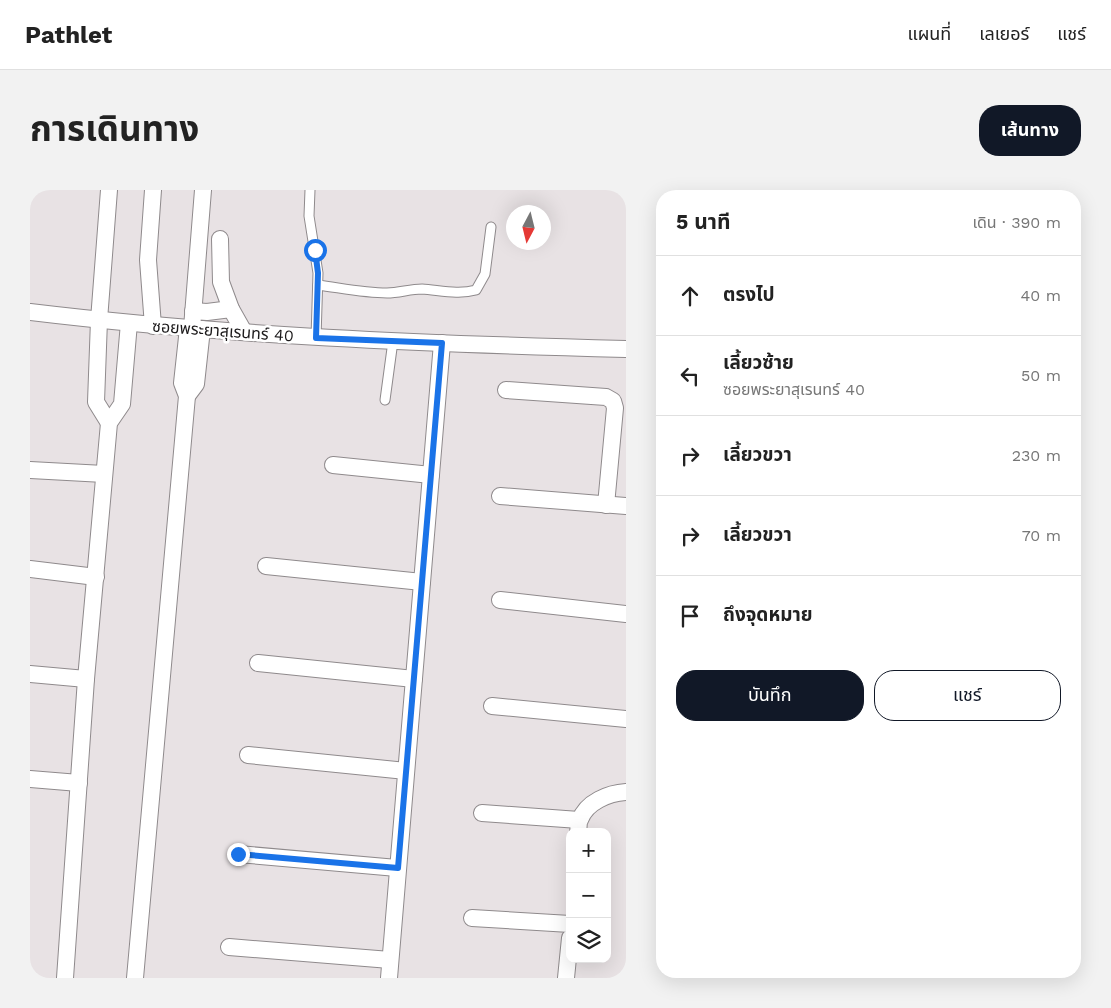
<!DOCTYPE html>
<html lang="th">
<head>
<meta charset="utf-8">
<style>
  body { margin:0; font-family:"Work Sans","Noto Sans Thai",sans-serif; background:#f2f2f2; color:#222 }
  .controls { position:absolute; right:15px; bottom:15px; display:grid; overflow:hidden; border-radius:10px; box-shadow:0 5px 20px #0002 }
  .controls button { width:45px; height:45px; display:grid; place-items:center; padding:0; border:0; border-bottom:1px solid #e0e0e0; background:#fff; color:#222; font:25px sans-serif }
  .compass { position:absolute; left:476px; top:15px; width:45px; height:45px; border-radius:50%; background:#fff; box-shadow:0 5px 20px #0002; rotate:187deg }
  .stop { position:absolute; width:15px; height:15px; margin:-11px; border:4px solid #1a73e8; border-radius:50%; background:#fff }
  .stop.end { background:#1a73e8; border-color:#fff; box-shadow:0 1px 5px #0008 }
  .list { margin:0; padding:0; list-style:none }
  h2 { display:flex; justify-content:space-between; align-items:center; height:65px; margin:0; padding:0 20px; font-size:21px }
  h2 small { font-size:16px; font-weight:400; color:#767676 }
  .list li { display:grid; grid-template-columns:32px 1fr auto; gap:15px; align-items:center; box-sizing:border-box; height:80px; padding:0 20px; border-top:1px solid #e0e0e0 }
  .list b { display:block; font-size:19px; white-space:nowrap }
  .list p { margin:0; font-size:16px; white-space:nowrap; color:#767676 }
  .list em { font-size:16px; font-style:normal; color:#767676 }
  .actions { display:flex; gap:10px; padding:15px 20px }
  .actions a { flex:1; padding:11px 0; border:1px solid #111827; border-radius:20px; text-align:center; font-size:18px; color:#111827 }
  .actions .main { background:#111827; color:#fff }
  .icon { flex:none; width:28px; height:28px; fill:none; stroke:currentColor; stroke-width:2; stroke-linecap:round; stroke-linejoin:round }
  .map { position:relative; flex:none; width:596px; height:788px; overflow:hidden; border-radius:20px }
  header { display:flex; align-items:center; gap:30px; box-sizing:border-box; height:70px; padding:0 25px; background:#fff; border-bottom:1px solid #e0e0e0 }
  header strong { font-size:24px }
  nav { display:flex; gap:28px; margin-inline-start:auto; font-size:18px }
  .intro { display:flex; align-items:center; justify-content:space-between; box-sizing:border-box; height:120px; padding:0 30px }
  h1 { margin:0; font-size:35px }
  .button { padding:12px 22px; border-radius:20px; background:#111827; color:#fff; font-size:18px; font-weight:700 }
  main { display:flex; gap:30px; padding:0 30px }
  aside { flex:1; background:#fff; border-radius:20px; box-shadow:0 5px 20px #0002 }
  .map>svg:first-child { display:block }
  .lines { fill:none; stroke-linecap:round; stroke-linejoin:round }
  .service-casing { stroke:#8f8a8c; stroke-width:11 }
  .minor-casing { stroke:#8f8a8c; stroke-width:18 }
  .service { stroke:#fff; stroke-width:9 }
  .minor { stroke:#fff; stroke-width:16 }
  .route { stroke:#1a73e8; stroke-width:6 }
  .labels { text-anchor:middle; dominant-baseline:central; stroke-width:5; stroke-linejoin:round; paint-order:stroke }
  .street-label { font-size:16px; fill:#1b191a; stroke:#fff }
</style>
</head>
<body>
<header>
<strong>Pathlet</strong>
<nav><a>แผนที่</a><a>เลเยอร์</a><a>แชร์</a></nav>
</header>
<div class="intro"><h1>การเดินทาง</h1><a class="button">เส้นทาง</a></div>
<main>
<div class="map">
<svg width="596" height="788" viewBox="0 0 596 788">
  <rect width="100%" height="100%" fill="#e8e2e4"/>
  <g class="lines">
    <defs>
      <g id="service">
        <polyline points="280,0 279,26 288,83 286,148"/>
        <path d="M288,95C311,98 334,103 357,103C369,103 380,99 392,99C409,100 428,105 446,100L455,84L461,37"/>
        <polyline points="355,210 363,151"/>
      </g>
      <g id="minor">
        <polyline points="123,0 118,70 123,136"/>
        <polyline points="190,49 191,92 201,119 214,142"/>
        <polyline points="163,121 177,122 201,119"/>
        <path d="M0,122C198,146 397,154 596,159"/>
        <polyline points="162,138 173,0"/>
        <polyline points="476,200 576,207 583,211 585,218 576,315"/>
        <polyline points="157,206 166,194 172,139"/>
        <polyline points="79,233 66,212 69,130 79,0"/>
        <polyline points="303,275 401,285"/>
        <polyline points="0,280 74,284"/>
        <polyline points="470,306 596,316"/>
        <polyline points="236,376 392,392"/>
        <polyline points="0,379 66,387"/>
        <polyline points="470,410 596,424"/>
        <polyline points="228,473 384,489"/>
        <polyline points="0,484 56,489"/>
        <polyline points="462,516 596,529"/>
        <polyline points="218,565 376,581"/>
        <polyline points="0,589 49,593"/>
        <polyline points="452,623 549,630"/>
        <path d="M548,642C549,638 548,633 550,630C556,612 579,603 596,602"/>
        <polyline points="208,664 367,678"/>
        <polyline points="442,728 540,734"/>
        <polyline points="199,757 360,770"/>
        <polyline points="35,788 56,489 79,233 92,214 99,133"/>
        <polyline points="105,788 157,206 152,193 158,138"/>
        <polyline points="359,788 412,153"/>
        <polyline points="536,788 540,748"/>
      </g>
    </defs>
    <use href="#service" class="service-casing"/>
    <use href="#minor" class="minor-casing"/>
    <use href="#service" class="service"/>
    <use href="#minor" class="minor"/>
  </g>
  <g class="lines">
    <polyline class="route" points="208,664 368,678 412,153 286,148 288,83 285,60"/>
  </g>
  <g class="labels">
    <g class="street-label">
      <text transform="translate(193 141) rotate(4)">ซอยพระยาสุเรนทร์ 40</text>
    </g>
  </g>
</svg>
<div class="controls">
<button>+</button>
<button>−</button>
<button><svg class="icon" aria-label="layers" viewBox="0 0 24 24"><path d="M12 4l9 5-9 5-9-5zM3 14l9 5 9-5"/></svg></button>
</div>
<svg class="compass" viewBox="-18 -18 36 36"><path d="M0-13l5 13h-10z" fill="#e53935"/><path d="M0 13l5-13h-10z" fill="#767676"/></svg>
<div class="stop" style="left:285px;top:60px"></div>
<div class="stop end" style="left:208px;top:664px"></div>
</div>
<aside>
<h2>5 นาที<small>เดิน · 390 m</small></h2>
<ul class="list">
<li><svg class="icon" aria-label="ahead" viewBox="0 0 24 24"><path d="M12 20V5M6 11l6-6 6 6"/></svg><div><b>ตรงไป</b></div><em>40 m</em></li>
<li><svg class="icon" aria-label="left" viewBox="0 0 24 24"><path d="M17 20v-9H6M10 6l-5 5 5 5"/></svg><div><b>เลี้ยวซ้าย</b><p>ซอยพระยาสุเรนทร์ 40</p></div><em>50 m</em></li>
<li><svg class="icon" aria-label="right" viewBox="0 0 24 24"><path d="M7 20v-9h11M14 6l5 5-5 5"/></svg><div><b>เลี้ยวขวา</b></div><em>230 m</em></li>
<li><svg class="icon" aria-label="right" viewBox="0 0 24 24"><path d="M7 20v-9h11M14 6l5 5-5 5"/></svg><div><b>เลี้ยวขวา</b></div><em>70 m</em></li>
<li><svg class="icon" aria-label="arrive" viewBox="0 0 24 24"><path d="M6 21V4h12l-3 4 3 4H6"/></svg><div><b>ถึงจุดหมาย</b></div></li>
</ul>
<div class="actions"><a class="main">บันทึก</a><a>แชร์</a></div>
</aside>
</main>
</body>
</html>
